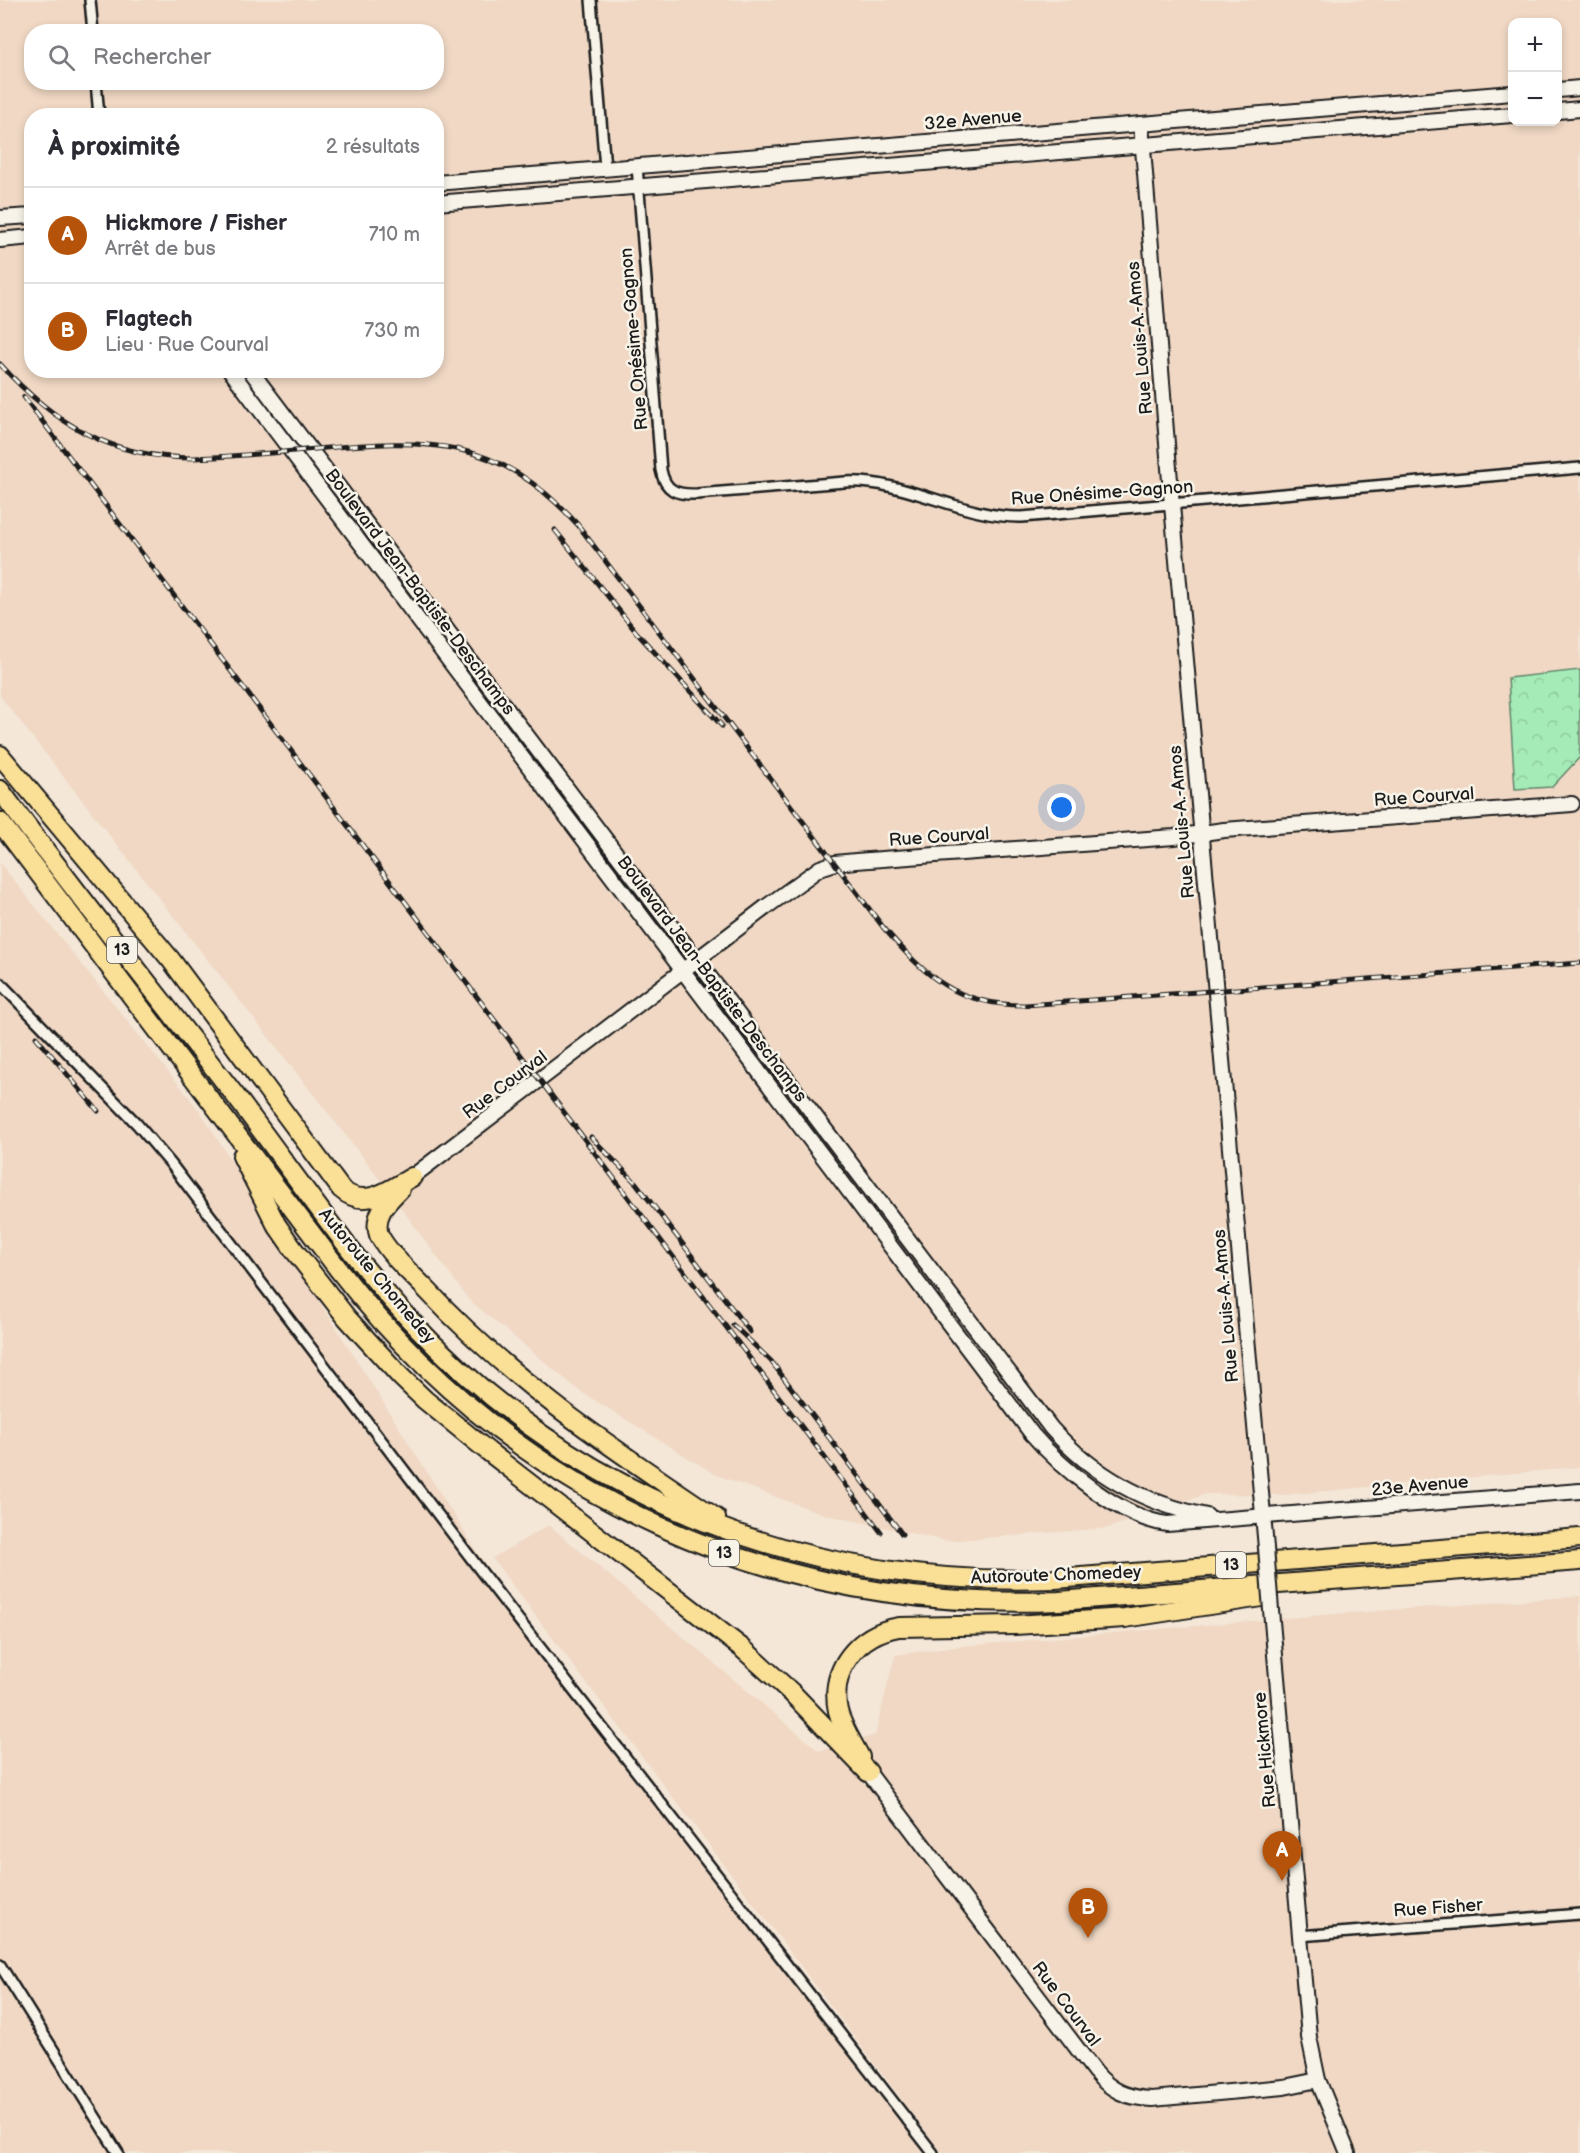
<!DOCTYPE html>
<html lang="fr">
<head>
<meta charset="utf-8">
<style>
  body { margin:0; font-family:"Balsamiq Sans",sans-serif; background:#f7f7f7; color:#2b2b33 }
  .controls { position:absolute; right:18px; top:18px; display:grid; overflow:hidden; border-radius:12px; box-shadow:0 3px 9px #0003 }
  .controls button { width:54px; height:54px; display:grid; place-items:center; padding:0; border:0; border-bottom:2px solid #e1e1e2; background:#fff; color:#2b2b33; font:30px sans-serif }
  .you { position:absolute; left:1062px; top:808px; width:21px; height:21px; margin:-15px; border:4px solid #fff; border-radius:50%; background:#1a73e8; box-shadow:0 0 0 9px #1a73e833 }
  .badge { display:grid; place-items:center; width:39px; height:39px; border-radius:50%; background:#b45309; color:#fff; font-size:20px; font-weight:700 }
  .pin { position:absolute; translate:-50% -50px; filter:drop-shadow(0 2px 3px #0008) }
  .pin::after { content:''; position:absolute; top:32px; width:21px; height:18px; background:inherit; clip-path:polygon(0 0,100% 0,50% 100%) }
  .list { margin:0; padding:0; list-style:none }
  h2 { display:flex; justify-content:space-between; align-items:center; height:78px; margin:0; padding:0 24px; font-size:26px }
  h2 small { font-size:20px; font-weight:400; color:#7c7c81 }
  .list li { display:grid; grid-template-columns:39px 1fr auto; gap:18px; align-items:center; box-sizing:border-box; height:96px; padding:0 24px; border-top:2px solid #e1e1e2 }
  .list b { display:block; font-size:22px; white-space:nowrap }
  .list p { margin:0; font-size:20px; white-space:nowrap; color:#7c7c81 }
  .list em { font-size:20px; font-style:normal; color:#7c7c81 }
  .icon { flex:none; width:33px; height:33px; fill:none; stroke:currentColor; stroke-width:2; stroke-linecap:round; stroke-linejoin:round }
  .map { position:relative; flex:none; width:1580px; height:2153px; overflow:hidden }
  .search { position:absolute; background:#fff; box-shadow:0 3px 9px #0003; left:24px; top:24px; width:420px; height:66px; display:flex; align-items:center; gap:15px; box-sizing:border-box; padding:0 21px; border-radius:24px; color:#7c7c81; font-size:22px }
  .panel { position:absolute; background:#fff; box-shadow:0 3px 9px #0003; left:24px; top:108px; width:420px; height:270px; border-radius:24px }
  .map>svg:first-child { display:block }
  .built { fill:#f0d8c4; fill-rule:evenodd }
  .forest { fill:url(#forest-crowns); stroke:#60846a; stroke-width:1.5 }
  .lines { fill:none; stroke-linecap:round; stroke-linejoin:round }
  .street-casing { stroke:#1c1c1c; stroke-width:14 }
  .secondary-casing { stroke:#1c1c1c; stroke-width:18 }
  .highway-casing { stroke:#1c1c1c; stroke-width:22 }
  .street { stroke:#f7f3e8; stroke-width:9 }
  .secondary { stroke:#f7f3e8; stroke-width:14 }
  .highway { stroke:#fadf96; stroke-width:18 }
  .rail-casing { stroke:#1c1c1c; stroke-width:5 }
  .rail { stroke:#f7f3e8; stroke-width:3; stroke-dasharray:9; stroke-linecap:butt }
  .secondary-bridge-casing { stroke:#1c1c1c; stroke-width:18; stroke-linecap:butt }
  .secondary-bridge { stroke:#f7f3e8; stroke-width:14 }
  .labels { text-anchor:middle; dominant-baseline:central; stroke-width:5; stroke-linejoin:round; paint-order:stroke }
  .shield { fill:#f7f3e8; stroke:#5e5c59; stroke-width:1.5 }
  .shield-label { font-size:16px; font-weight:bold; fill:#1c1c1c }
  .street-label { font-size:18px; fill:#1c1c1c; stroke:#f7f3e8 }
</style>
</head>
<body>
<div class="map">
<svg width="1580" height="2153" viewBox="0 0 1580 2153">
  <defs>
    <pattern id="forest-crowns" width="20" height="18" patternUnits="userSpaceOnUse" patternTransform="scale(1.5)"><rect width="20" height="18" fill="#a5ebb7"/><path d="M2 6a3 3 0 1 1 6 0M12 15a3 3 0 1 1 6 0" fill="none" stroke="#8dc99d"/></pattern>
  </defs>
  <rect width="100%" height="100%" fill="#f4e7d8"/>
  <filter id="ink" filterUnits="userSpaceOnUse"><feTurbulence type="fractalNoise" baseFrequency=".0167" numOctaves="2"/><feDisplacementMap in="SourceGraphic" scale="12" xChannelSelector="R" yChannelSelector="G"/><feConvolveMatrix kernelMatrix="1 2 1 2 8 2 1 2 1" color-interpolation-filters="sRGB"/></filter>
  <g filter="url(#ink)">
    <g class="built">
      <path d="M0,0H1580V1467L1284,1495L1206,1494L1108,1528L946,1541L823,1514L716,1475L581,1392L469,1300L372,1169L0,696ZM1512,22H1558V122H1512ZM32,32H436V82H32ZM32,116H436V370H32Z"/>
      <polygon points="0,863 200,1111 562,1687 924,2153 0,2153"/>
      <polygon points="549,1525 819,1751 875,1735 895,1655 962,1646 1309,1616 1580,1596 1580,2153 942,2153 492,1558"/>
    </g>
    <polygon class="forest" points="1580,670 1580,757 1552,787 1515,789 1508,678"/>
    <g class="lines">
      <defs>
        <g id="street">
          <polyline points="90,0 93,32"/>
          <polyline points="591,0 605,168"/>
          <polyline points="96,82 99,116"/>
          <path d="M637,166L661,470C665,491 677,495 697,494L845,482C906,479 961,518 1022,517L1580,468"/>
          <polyline points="0,983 137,1124 171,1164 493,1587 933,2153"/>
          <polyline points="1299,1936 1580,1914"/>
          <polyline points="0,1965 118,2153"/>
        </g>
        <g id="secondary">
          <polyline points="1558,90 1580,88"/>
          <polyline points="1558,111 1580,109"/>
          <polyline points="1141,124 1172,505 1266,1548"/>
          <polyline points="436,183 1512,93"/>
          <polyline points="436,203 1512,115"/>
          <polyline points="0,218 32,216"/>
          <polyline points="0,240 32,237"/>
          <path d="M230,370L1032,1434C1062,1469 1121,1518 1167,1524L1580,1491"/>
          <path d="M250,370L1051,1428C1093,1475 1145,1504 1207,1516"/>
          <polyline points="412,1177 766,907 820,868 835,863 856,861 1174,837 1224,830 1572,804"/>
          <polyline points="1271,1610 1309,2037 1318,2080 1348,2153"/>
          <path d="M868,1772L1095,2072C1111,2091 1127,2098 1152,2099L1284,2087L1318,2080"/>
        </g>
        <g id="highway">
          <path d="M0,755L171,960L341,1189C364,1210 389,1190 412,1177"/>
          <path d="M0,790C76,893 156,993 234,1094C292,1170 345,1250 410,1320C579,1501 809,1589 1055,1579L1580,1538"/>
          <path d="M0,822L339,1270C515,1497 772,1613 1059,1601L1580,1561"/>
          <polyline points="242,1156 276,1224 294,1250 347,1318 401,1377 425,1400 489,1452 742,1648 792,1693 868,1772"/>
          <path d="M400,1189C386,1203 373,1215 379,1235C390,1256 411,1273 427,1290C513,1383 612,1448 716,1518"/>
          <path d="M860,1757C853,1743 842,1727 838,1711C829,1669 858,1634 899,1627L1015,1625L1125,1618L1268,1596"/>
        </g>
      </defs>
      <use href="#street" class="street-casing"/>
      <use href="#secondary" class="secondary-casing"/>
      <use href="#highway" class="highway-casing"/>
      <use href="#street" class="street"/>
      <use href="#secondary" class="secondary"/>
      <use href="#highway" class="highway"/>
      <defs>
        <g id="rail">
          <path d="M0,364C54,424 111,458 194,458C234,456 276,453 316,449C427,438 498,436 578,525L883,927C926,977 957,1006 1026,1005L1580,963"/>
          <polyline points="24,397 881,1532"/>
          <polyline points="555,530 637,633 722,726"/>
          <polyline points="36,1037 98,1111"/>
          <polyline points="591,1137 636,1183 750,1332"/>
          <polyline points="733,1325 771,1361 902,1534"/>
        </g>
      </defs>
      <use href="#rail" class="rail-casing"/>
      <use href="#rail" class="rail"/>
      <defs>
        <polyline id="secondary-bridge" points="1266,1548 1271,1610"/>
      </defs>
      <use href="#secondary-bridge" class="secondary-bridge-casing"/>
      <use href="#secondary-bridge" class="secondary-bridge"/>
    </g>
  </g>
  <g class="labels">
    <g class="shield">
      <rect x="107" y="937" width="30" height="26" rx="4.5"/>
      <rect x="709" y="1540" width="30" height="26" rx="4.5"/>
      <rect x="1216" y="1552" width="30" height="26" rx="4.5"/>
    </g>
    <g class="shield-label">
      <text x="122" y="950">13</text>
      <text x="724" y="1553">13</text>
      <text x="1231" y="1565">13</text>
    </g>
    <g class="street-label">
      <text transform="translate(973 120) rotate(-5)">32e Avenue</text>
      <text transform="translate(1140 338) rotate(-95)">Rue Louis-A.-Amos</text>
      <text transform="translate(634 339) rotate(-95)">Rue Onésime-Gagnon</text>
      <text transform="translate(1102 493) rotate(-4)">Rue Onésime-Gagnon</text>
      <text transform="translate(420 592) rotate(53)">Boulevard Jean-Baptiste-Deschamps</text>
      <text transform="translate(1424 797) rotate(-4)">Rue Courval</text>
      <text transform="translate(1182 822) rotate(-95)">Rue Louis-A.-Amos</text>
      <text transform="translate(939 837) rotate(-4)">Rue Courval</text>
      <text transform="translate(712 979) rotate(53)">Boulevard Jean-Baptiste-Deschamps</text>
      <text transform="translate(505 1085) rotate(-37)">Rue Courval</text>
      <text transform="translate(377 1276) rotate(50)">Autoroute Chomedey</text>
      <text transform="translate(1226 1306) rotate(-95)">Rue Louis-A.-Amos</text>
      <text transform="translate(1420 1486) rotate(-5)">23e Avenue</text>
      <text transform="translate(1056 1575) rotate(-2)">Autoroute Chomedey</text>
      <text transform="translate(1265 1750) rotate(-95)">Rue Hickmore</text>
      <text transform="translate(1438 1908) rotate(-4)">Rue Fisher</text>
      <text transform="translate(1066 2004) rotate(53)">Rue Courval</text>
    </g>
  </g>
</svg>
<div class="controls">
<button>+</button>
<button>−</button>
</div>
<div class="you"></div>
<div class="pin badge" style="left:1282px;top:1881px">A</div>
<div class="pin badge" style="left:1088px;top:1938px">B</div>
<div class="search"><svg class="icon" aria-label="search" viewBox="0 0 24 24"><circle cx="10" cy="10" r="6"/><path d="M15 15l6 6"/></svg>Rechercher</div>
<section class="panel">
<h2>À proximité<small>2 résultats</small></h2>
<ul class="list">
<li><span class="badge">A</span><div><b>Hickmore / Fisher</b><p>Arrêt de bus</p></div><em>710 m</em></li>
<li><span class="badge">B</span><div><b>Flagtech</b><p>Lieu · Rue Courval</p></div><em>730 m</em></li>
</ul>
</section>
</div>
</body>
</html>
